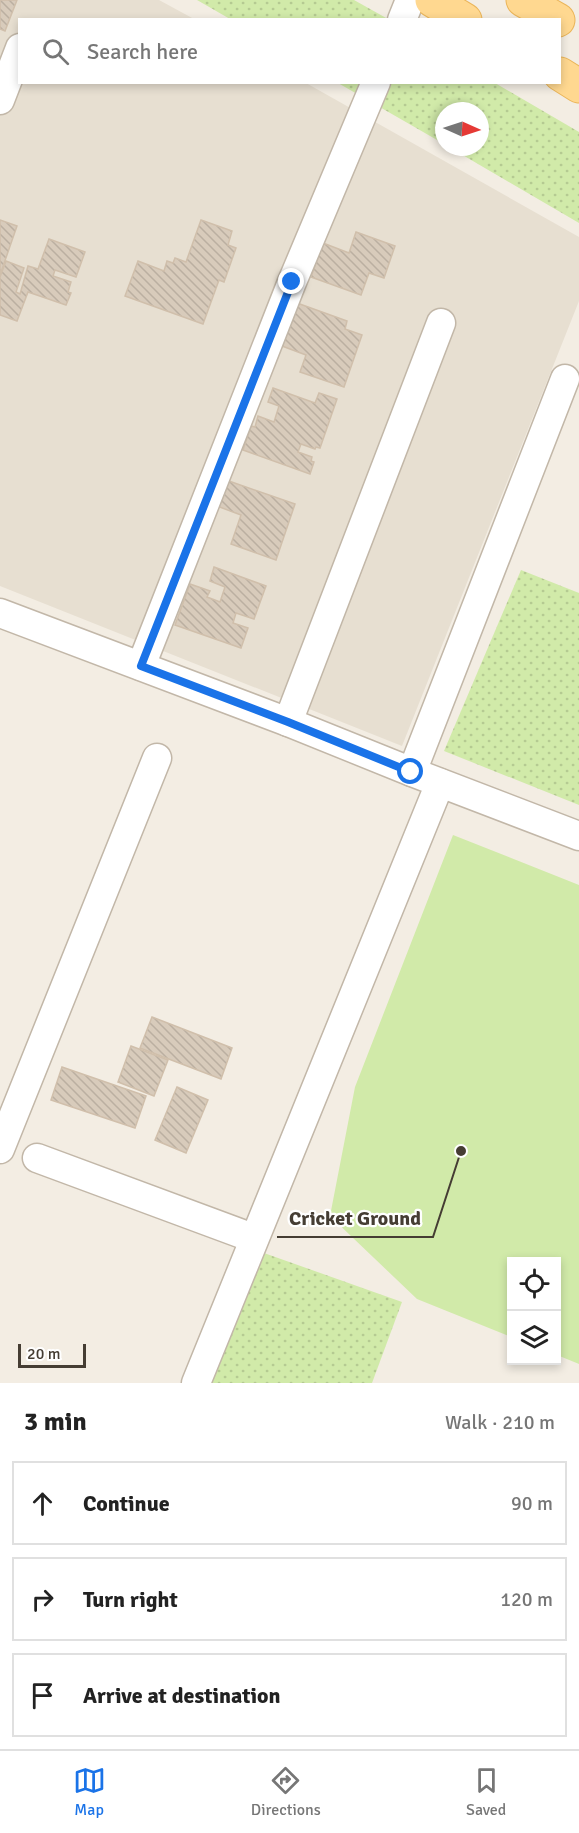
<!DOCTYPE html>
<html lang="en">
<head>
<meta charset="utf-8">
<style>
  body { margin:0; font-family:Signika,sans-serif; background:#f2f2f2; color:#222 }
  .controls { position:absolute; right:18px; bottom:18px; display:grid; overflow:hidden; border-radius:0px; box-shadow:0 3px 9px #0003 }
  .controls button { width:54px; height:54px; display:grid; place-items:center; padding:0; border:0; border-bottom:2px solid #e0e0e0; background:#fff; color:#222; font:30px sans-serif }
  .compass { position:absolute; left:435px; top:102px; width:54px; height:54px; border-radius:50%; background:#fff; box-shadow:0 3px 9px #0003; rotate:93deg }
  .scale { position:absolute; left:18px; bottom:15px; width:68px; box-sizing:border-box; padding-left:6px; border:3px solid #453d33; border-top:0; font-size:16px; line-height:21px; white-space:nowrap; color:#453d33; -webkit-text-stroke:4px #fff; paint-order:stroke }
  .stop { position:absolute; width:18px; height:18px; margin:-14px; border:4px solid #1a73e8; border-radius:50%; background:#fff }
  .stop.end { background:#1a73e8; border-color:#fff; box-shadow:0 2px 6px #0008 }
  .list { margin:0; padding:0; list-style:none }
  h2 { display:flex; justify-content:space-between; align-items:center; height:78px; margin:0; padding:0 24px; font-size:26px }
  h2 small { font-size:20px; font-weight:400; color:#767676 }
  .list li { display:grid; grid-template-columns:39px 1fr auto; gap:18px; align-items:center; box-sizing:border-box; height:84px; margin:0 12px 12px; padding:0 12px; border:2px solid #e0e0e0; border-radius:0px }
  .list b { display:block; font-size:22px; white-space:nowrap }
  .list em { font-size:20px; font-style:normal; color:#767676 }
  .icon { flex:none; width:33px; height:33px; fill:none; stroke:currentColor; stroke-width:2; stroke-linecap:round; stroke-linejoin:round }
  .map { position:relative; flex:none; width:579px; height:1383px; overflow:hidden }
  .search { position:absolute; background:#fff; box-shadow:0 3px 9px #0003; left:18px; right:18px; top:18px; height:66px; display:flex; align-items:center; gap:15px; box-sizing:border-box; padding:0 21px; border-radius:0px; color:#767676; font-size:22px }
  .sheet { height:366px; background:#fff }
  nav { display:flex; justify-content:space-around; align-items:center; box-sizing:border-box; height:84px; border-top:2px solid #e0e0e0; background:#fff; font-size:16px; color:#767676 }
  nav a { display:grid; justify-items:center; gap:3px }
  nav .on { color:#1a73e8 }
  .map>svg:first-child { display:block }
  .residential { fill:#e7dfd1 }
  .grass { fill:#d1eaa9 }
  .park { fill:url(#park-dots) }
  .building { fill:url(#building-back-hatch); stroke:#d0bfab; stroke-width:1.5 }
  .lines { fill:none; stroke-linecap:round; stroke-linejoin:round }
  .minor-casing { stroke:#c2b7a8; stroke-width:31 }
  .major-casing { stroke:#ebb559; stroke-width:35 }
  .minor { stroke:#fff; stroke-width:28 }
  .major { stroke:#ffd890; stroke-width:33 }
  .route { stroke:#1a73e8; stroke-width:8 }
  .leader { fill:none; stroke:#453d33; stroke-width:2 }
  .callout-dot { fill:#453d33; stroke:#fff; stroke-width:2 }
  .callout-label { font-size:20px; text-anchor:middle; font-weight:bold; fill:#453d33; stroke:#fff; stroke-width:4.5; stroke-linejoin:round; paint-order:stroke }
</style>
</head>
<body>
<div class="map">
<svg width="579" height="1383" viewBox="0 0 579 1383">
  <defs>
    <pattern id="park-dots" width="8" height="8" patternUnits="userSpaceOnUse" patternTransform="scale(1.5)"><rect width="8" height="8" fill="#d1eaa9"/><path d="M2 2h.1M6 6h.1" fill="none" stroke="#b5ca92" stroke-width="1.8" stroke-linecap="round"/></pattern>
    <pattern id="building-back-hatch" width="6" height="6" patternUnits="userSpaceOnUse" patternTransform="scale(1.5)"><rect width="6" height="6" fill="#d8cbbb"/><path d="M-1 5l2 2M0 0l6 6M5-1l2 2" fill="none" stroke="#bbafa1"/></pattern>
  </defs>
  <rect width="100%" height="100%" fill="#f3ede3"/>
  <polygon class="residential" points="0,0 159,0 194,19 20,20 20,82 306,83 579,237 579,301 402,746 0,586"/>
  <polygon class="grass" points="453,835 579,885 579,1364 557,1355 556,1262 512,1262 511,1337 417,1299 330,1216 355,1087"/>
  <g class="park">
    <polygon points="197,0 354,0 388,19 230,19"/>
    <polygon points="338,83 495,83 579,132 579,223 449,147 480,147 480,111 444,111 444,144"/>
    <polygon points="521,570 579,593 579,805 444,751"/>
    <polygon points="264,1253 402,1302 372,1383 212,1383"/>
  </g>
  <g class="building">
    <polygon points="0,0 17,0 5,31 0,29"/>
    <polygon points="0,220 17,226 0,275"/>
    <polygon points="201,220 232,231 228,245 236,248 224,282 219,280 203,324 125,296 138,261 164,271 167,261 173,263 175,258 186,262"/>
    <polygon points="356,232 395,246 384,278 369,273 361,295 311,277 323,243 349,253"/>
    <polygon points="49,239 85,252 76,277 55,270 53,276 71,282 68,292 71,293 66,305 28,292 17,321 0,315 0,277 6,261 24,268 16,292 20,294 28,266 38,269"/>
    <polygon points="297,303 347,321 345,329 362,335 344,387 300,372 306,355 282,346"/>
    <polygon points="273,388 315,403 319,393 337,399 320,448 316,447 315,449 301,444 298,452 312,457 311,461 314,462 310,474 243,450 251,426 255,427 258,416 274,422 279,406 268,402"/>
    <polygon points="226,480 295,504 276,560 231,544 241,515 217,506"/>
    <polygon points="214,567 266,586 254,619 236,613 233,623 248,628 241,648 175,625 190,584 210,591 207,597 220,602 225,587 210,581"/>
    <polygon points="152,1017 232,1048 221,1079 140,1048"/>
    <polygon points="131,1046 168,1060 154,1096 118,1082"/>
    <polygon points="62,1067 146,1096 135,1128 51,1100"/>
    <polygon points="177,1087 208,1100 186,1153 155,1140"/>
  </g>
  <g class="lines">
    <defs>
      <g id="minor">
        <polyline points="402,20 410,0"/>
        <polyline points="0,100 20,48"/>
        <polyline points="0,613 288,722 412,772 579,836"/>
        <polyline points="141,666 292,282 376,82"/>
        <polyline points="288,722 441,323"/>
        <polyline points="412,772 565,379"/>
        <polyline points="0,1149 157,758"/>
        <polyline points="37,1158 253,1238"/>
        <polyline points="196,1383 440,783"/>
      </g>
      <g id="major">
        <polyline points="432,0 465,20"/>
        <polyline points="523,0 558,20"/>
        <polyline points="560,74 579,86"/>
      </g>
    </defs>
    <use href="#minor" class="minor-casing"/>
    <use href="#major" class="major-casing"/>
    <use href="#minor" class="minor"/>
    <use href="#major" class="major"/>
  </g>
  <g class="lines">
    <polyline class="route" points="292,282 141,666 288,722 411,772"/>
  </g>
  <path class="leader" d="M461 1151L433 1237H277"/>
  <circle class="callout-dot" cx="461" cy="1151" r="6"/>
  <g class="callout-label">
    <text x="355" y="1225">Cricket Ground</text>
  </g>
</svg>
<div class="controls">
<button><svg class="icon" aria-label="locate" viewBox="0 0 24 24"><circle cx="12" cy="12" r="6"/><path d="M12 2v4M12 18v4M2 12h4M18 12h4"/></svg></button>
<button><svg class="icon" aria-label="layers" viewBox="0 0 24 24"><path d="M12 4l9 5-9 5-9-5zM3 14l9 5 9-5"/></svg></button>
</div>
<svg class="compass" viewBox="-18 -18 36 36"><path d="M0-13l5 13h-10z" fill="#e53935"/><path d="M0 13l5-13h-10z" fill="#767676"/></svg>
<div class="scale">20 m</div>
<div class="stop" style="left:411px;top:772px"></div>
<div class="stop end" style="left:292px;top:282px"></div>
<div class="search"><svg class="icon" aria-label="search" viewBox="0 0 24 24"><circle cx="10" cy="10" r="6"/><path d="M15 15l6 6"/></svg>Search here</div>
</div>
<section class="sheet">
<h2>3 min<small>Walk · 210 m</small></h2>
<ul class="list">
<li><svg class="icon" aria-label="ahead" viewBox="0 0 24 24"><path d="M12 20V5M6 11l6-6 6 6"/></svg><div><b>Continue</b></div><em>90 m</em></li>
<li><svg class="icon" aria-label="right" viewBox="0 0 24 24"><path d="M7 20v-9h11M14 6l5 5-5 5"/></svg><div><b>Turn right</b></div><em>120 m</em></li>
<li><svg class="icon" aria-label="arrive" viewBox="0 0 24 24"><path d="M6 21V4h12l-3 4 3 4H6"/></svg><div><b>Arrive at destination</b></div></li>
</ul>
</section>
<nav>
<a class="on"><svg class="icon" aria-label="map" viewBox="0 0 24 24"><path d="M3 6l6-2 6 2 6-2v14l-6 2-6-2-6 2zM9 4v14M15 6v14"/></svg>Map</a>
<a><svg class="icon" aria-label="directions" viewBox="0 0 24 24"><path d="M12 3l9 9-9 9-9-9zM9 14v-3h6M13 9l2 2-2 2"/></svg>Directions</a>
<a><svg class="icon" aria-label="saved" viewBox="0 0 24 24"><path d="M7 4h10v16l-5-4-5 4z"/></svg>Saved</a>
</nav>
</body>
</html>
